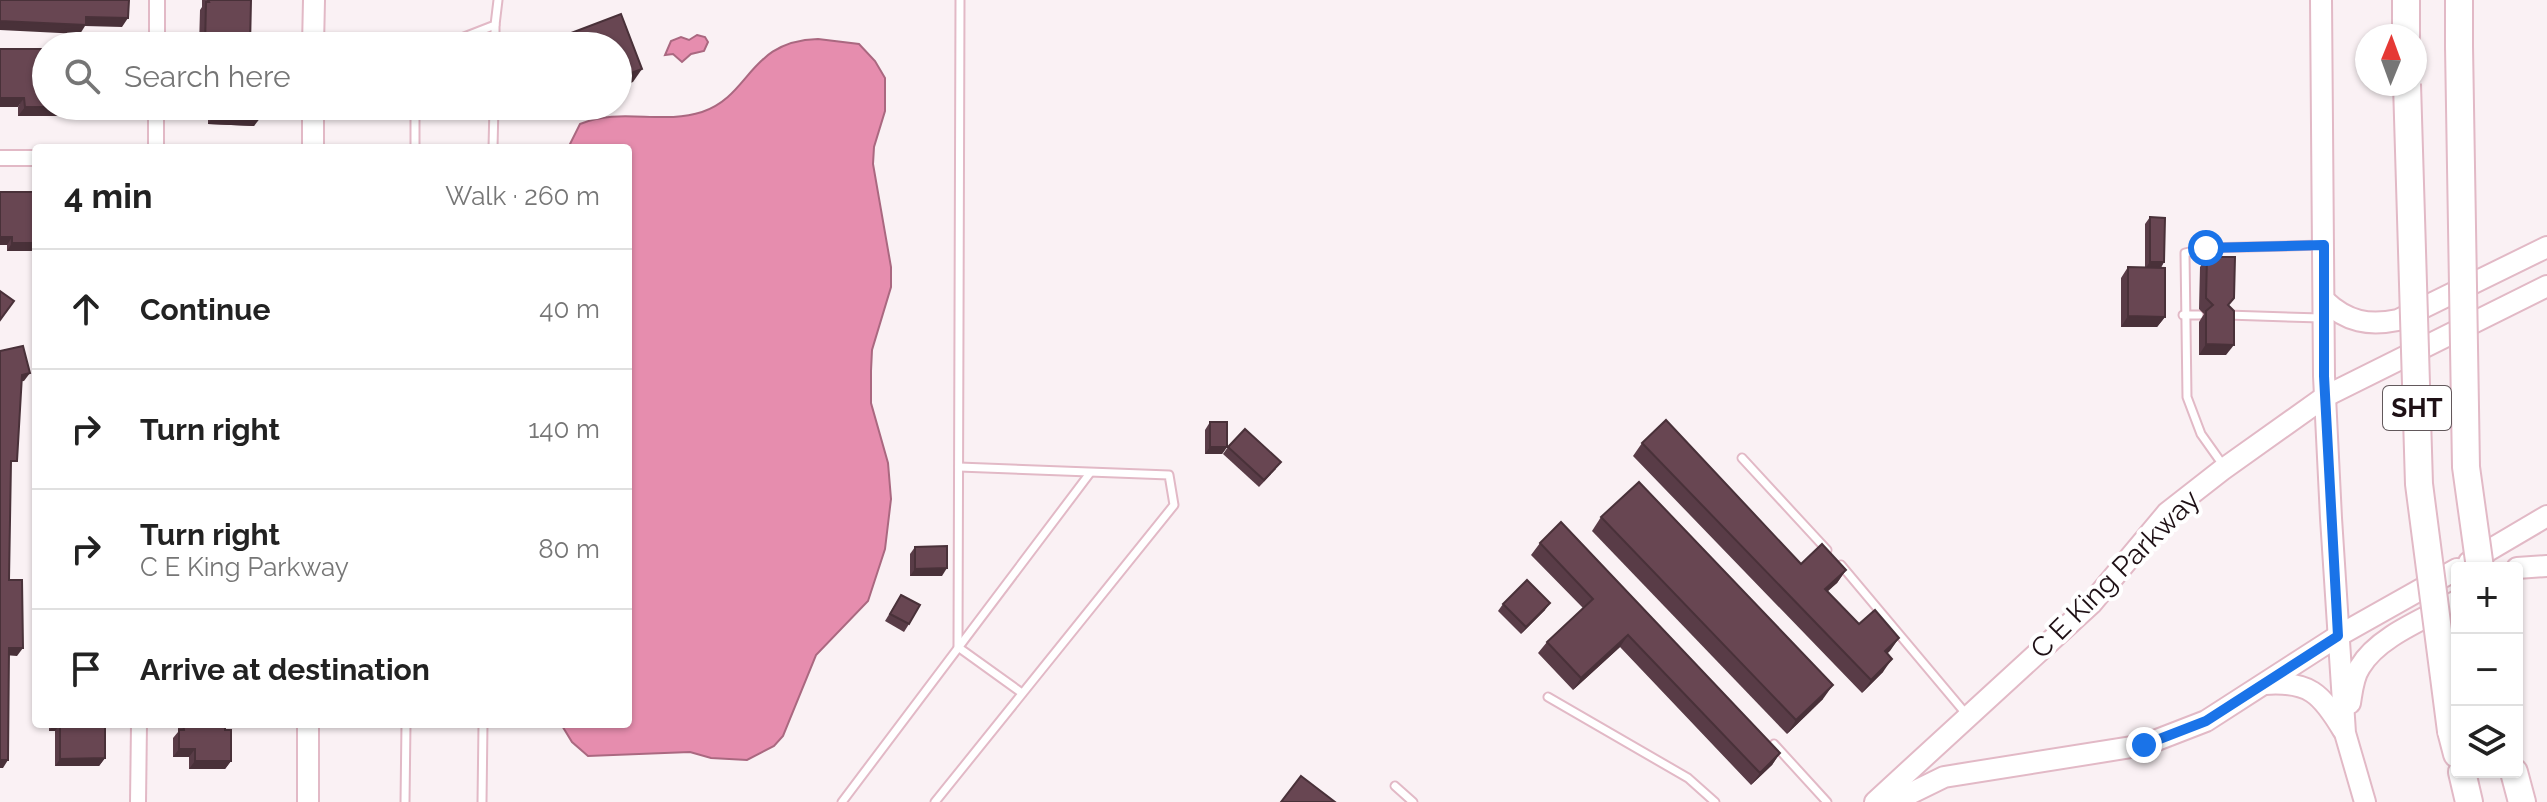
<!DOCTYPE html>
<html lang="en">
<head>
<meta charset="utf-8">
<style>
  body { margin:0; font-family:Raleway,sans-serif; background:#f2f2f2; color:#222 }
  .controls { position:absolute; right:24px; bottom:24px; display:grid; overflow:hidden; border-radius:8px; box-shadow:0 2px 6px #0004 }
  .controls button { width:72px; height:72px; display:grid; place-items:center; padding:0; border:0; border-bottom:2px solid #e0e0e0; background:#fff; color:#222; font:40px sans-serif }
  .compass { position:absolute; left:2355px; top:24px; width:72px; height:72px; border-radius:50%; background:#fff; box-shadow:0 2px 6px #0004; rotate:1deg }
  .stop { position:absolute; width:24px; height:24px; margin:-18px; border:6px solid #1a73e8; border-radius:50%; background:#fff }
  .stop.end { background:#1a73e8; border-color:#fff; box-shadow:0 2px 8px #0008 }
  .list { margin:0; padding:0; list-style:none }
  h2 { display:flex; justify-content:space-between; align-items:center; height:104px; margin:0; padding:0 32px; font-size:34px }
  h2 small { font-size:26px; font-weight:400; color:#767676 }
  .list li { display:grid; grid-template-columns:52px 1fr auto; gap:24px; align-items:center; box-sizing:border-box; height:120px; padding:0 32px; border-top:2px solid #e0e0e0 }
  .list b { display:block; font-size:30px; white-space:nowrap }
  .list p { margin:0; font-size:26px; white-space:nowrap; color:#767676 }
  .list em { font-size:26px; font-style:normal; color:#767676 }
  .icon { flex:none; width:44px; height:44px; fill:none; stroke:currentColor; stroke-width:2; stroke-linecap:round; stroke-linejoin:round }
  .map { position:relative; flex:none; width:2547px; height:802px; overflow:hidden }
  .search { position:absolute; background:#fff; box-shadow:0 2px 6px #0004; left:32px; top:32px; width:600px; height:88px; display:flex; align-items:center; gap:20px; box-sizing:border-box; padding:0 28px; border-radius:44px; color:#767676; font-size:30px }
  .panel { position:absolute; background:#fff; box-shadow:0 2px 6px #0004; left:32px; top:144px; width:600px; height:584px; border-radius:8px }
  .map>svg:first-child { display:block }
  .water { fill:#e68dae; stroke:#aa6880; stroke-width:2 }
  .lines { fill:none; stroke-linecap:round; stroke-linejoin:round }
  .service-casing { stroke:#e2b9c6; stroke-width:11 }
  .minor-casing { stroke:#e2b9c6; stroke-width:18 }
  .secondary-casing { stroke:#e2b9c6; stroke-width:24 }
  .motorway-casing { stroke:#e2b9c6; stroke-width:30 }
  .service { stroke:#fff; stroke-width:7 }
  .minor { stroke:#fff; stroke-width:14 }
  .secondary { stroke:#fff; stroke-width:20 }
  .motorway { stroke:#fff; stroke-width:26 }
  .motorway-bridge-casing { stroke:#e2b9c6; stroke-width:30; stroke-linecap:butt }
  .motorway-bridge { stroke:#fff; stroke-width:26 }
  .wall { fill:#593c47 }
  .shaded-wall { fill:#493139 }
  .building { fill:#684652; stroke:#493139; stroke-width:2 }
  .route { stroke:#1a73e8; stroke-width:10 }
  .labels { text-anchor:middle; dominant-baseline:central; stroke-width:8; stroke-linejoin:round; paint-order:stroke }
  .shield { fill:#fff; stroke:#62585b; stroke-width:2 }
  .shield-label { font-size:26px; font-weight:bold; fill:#1e1015 }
  .street-label { font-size:28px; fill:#1e1015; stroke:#fff }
</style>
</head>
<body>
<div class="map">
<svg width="2547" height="802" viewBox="0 0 2547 802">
  <rect width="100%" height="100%" fill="#faf1f4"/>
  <g class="water">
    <polygon points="697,35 705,37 708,42 704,51 691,54 682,62 673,54 665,55 671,41 681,37 689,40"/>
    <path d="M818,39L859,44L875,61L885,78V111L874,147L873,164L891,267V287L872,350L871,371V403L888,463L891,499L885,549L868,601L816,655L783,736L774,746L747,760L711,758L690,752L588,756L572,742L561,724H628V148H568L580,124C619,107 662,125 702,112C752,95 748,41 818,39Z"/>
  </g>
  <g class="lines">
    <defs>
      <g id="service">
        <polyline points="960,0 958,647 1022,693"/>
        <polyline points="441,46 495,25 498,0"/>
        <polyline points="495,46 495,25"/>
        <polyline points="415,148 415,106"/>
        <polyline points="493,148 494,106"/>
        <polyline points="2183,315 2199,315"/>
        <polyline points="2227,315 2321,318"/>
        <polyline points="1742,458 1827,550"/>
        <polyline points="2223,465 2201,434 2187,397 2185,253 2206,248 2322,245"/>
        <polyline points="1841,565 1967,715"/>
        <polyline points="1548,697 1688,778 1715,802"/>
        <polyline points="1774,744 1827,802"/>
        <polyline points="1395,786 1413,802"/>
        <polyline points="405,802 406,724"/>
        <polyline points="482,802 483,724"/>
        <polyline points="842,802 1090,473"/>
        <polyline points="935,802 1174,505 1169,475 959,467"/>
      </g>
      <g id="minor">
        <polyline points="157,46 157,0"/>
        <polyline points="156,148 156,106"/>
        <polyline points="0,158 36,158"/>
        <polyline points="138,802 139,724"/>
      </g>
      <g id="secondary">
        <polyline points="2321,0 2324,376 2331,518 2345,733 2365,802"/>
        <polyline points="313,46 314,0"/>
        <polyline points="313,148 313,106"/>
        <path d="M2325,301C2347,322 2369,326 2398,320L2547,247"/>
        <polyline points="2469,562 2547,516"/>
        <polyline points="2517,568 2547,566"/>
        <path d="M2265,684C2309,681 2321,693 2343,730"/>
        <path d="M2350,703C2352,691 2353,677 2360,667C2378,636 2427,618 2457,601"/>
        <polyline points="308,802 308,724"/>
        <polyline points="1875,802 2091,604 2167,513 2222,470 2326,396 2547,286"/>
        <polyline points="1893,802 1944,777 2144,745 2206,721 2338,636 2457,569"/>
      </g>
      <g id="motorway">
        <polyline points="2406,36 2406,0"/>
        <polyline points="2459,46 2459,0"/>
        <polyline points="2451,731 2457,754"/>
        <polyline points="2462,772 2469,802"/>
        <polyline points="2514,772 2522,802"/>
      </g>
    </defs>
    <use href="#service" class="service-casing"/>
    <use href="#minor" class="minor-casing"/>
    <use href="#secondary" class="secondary-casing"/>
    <use href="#motorway" class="motorway-casing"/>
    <use href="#service" class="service"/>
    <use href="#minor" class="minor"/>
    <use href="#secondary" class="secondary"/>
    <use href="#motorway" class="motorway"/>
    <defs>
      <g id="motorway-bridge">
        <polyline points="2459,46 2466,467 2480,568"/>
        <polyline points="2407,84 2419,484 2451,731"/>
      </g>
    </defs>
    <use href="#motorway-bridge" class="motorway-bridge-casing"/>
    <use href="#motorway-bridge" class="motorway-bridge"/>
  </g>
  <g class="wall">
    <polygon points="202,0 251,0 250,46 199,46 200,10 202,7"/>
    <polygon points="42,62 46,106 121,106 120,107 115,107 109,116 18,116 18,107"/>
    <polygon points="198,106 261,106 254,126 208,124 208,113 198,113"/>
    <polygon points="543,106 571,106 546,115"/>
    <polygon points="0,192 36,251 7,251 7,245 0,245"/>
    <polygon points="2150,217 2164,262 2161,268 2165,317 2157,327 2121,327 2121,278 2128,267 2145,267 2145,224"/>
    <polygon points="2207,257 2229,306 2226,355 2199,355 2199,322 2204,314 2199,309 2200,267"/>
    <polygon points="1210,422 1227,447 1222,454 1205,454 1205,430"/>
    <polygon points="1642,443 1801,564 1846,570 1837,583 1827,591 1859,624 1899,638 1887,654 1883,672 1862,693 1633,456"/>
    <polygon points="1228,447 1276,469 1259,487 1223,454"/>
    <polygon points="1601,517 1823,699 1787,734 1592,531"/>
    <polygon points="1540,543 1780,753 1772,765 1751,785 1620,647 1573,690 1538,653 1547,642 1583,608 1531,555"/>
    <polygon points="915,547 942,576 910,576 910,554"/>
    <polygon points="901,595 909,624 904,632 885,621"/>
    <polygon points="1503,604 1545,610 1521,634 1498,611"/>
    <polygon points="49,724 105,724 105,758 99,766 55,766 55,731 49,731"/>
    <polygon points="178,724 225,724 231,761 225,769 189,769 189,757 173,757 173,738 178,732"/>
  </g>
  <g class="shaded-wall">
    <polygon points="86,17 128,18 122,27 85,26 80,34 0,30 0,21"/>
    <polygon points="642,69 633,82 618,88 618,78"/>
    <polygon points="0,98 24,98 18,107 0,107"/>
    <polygon points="121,106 120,107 115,107 109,116 18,116 25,107"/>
    <polygon points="203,106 213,106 208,113 198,113"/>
    <polygon points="553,106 571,106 546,115"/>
    <polygon points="214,115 261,117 254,126 208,124"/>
    <polygon points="0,237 12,237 7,245 0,245"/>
    <polygon points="12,243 36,243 36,251 7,251"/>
    <polygon points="2150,262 2164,262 2159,269 2145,269"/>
    <polygon points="2128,316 2165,317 2157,327 2121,327"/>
    <polygon points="2206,344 2234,345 2226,355 2199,355"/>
    <polygon points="30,373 24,381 16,382 22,375"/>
    <polygon points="1210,447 1227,447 1222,454 1205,454"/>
    <polygon points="947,568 942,576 910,576 915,569"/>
    <polygon points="1846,570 1837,583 1816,602 1825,589"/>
    <polygon points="1550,603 1545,610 1521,634 1526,627"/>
    <polygon points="1628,635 1620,647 1573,690 1581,678"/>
    <polygon points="1899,638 1890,651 1875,664 1885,651"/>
    <polygon points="9,648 23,648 17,656 4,655"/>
    <polygon points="1892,659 1883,672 1862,693 1871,680"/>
    <polygon points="1833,685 1823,699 1787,734 1796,720"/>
    <polygon points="54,724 60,724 55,731 49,731"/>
    <polygon points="179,749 195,749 189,757 173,757"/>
    <polygon points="1780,753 1772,765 1751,785 1760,773"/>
    <polygon points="105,758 99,766 55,766 60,759"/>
    <polygon points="0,760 8,760 3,768 0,768"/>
    <polygon points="195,761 231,761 225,769 189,769"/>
  </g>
  <g class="building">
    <polygon points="0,0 129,0 128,18 86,17 86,25 0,21"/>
    <polygon points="208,0 251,0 250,46 205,46 206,2 209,2"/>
    <polygon points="621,14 642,69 618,78 618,46 537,46"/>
    <polygon points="0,49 42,49 42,62 46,62 46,106 115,106 25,107 24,98 0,98"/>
    <polygon points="214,106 261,106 261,117 214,115"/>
    <polygon points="0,192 36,192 36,243 12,243 12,237 0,237"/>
    <polygon points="2150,217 2165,218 2164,262 2150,262"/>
    <polygon points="2207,257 2235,257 2234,298 2228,305 2234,311 2234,345 2206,344 2206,311 2213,305 2206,298"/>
    <polygon points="2128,267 2165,268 2165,317 2128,316"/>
    <polygon points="0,291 14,301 0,320"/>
    <polygon points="23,346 30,373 22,375 17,461 11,461 9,580 22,580 23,648 9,648 8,760 0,760 0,351"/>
    <polygon points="1666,420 1801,564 1822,544 1846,570 1825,589 1859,624 1875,610 1899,638 1885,651 1892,659 1871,680 1642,443"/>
    <rect x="1210" y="422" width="17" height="25"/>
    <polygon points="1245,429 1281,462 1264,480 1228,447"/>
    <polygon points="1639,482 1833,685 1796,720 1601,517"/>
    <polygon points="1561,522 1780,753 1760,773 1628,635 1581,678 1547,642 1593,599 1540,543"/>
    <polygon points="947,546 947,568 915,569 915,547"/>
    <polygon points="1527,580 1550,603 1526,627 1503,604"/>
    <polygon points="901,595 920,605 909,624 890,614"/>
    <polygon points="60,724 105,724 105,758 60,759"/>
    <polygon points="183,724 225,724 225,730 231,730 231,761 195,761 195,749 179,749 179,730 184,730"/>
    <polygon points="1301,776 1335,802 1281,802"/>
  </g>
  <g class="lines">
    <polyline class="route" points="2144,745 2206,721 2338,636 2324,376 2324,245 2206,248"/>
  </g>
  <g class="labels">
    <rect class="shield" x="2383" y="386" width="68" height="44" rx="6"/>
    <g class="shield-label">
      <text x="2417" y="408">SHT</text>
    </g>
    <g class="street-label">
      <text transform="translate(2115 574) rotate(-45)">C E King Parkway</text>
    </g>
  </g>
</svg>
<div class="controls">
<button>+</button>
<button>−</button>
<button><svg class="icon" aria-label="layers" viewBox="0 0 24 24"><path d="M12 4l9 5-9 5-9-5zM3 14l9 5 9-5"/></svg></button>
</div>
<svg class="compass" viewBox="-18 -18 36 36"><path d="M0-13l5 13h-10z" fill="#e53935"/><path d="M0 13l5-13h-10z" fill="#767676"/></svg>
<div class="stop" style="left:2206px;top:248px"></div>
<div class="stop end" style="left:2144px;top:745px"></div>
<div class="search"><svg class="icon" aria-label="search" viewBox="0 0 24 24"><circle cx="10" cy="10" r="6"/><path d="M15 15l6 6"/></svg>Search here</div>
<section class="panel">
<h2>4 min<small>Walk · 260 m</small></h2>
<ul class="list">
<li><svg class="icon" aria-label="ahead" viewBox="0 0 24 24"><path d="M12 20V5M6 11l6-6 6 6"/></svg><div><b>Continue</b></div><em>40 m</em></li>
<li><svg class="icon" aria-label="right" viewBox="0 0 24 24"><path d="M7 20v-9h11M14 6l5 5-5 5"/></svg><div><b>Turn right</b></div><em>140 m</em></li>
<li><svg class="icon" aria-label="right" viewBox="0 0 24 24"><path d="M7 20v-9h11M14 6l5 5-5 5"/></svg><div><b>Turn right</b><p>C E King Parkway</p></div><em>80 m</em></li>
<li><svg class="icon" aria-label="arrive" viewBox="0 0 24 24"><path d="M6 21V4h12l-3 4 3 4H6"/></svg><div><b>Arrive at destination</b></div></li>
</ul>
</section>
</div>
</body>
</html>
